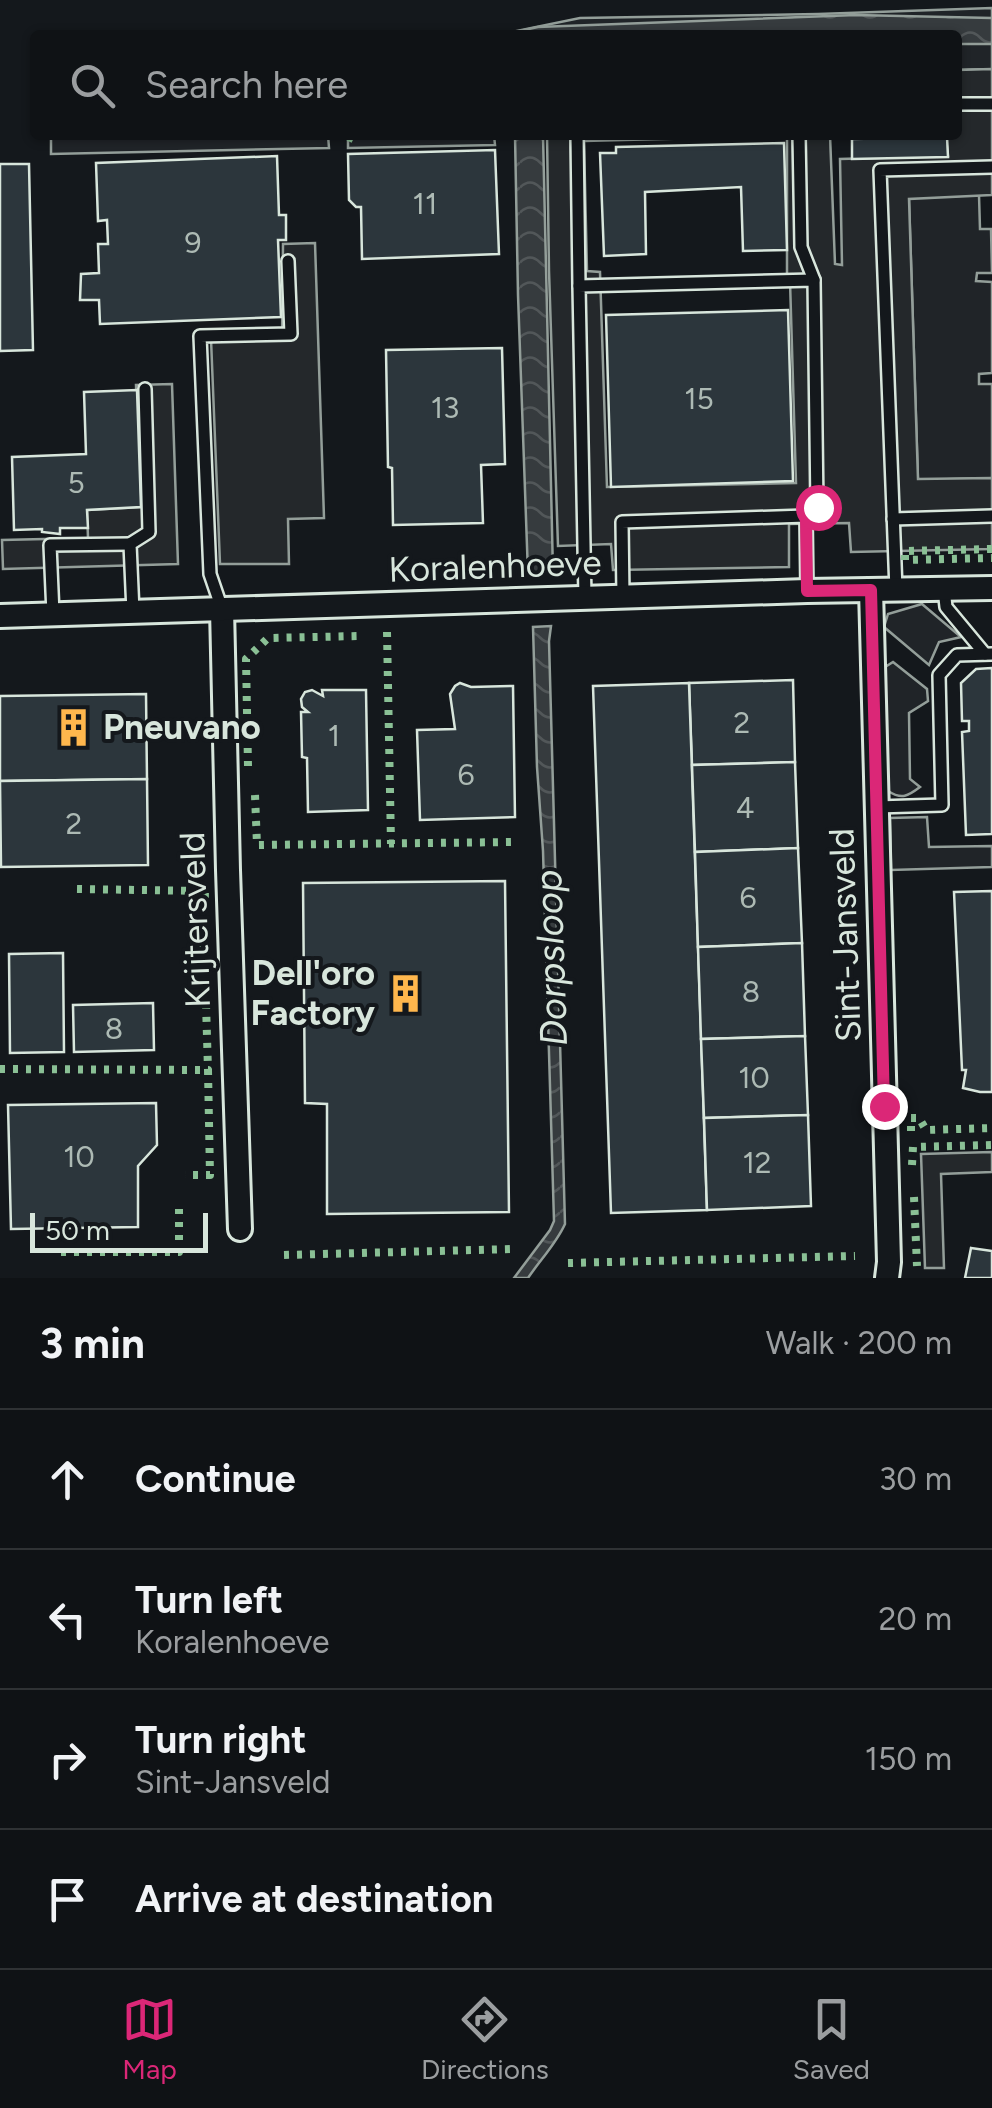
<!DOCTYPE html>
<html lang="en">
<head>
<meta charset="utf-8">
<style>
  body { margin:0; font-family:Figtree,sans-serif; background:#1d2022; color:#f1f3f6 }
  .scale { position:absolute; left:30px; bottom:25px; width:178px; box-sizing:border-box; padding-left:10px; border:5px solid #d8e6dc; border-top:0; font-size:28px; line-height:35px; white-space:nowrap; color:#d8e6dc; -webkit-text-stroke:8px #14181c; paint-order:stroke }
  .stop { position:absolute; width:30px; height:30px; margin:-22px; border:8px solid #db2777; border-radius:50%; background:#fff }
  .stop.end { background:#db2777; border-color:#fff; box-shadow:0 2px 10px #0008 }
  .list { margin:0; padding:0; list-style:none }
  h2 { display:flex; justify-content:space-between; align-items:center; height:130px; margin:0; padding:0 40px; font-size:42px }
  h2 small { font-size:32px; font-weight:400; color:#9b9ea0 }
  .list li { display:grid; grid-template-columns:65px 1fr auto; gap:30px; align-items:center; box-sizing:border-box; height:140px; padding:0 40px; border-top:2px solid #2f3234 }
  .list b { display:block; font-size:38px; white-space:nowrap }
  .list p { margin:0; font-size:32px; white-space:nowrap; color:#9b9ea0 }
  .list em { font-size:32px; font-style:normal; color:#9b9ea0 }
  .icon { flex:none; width:55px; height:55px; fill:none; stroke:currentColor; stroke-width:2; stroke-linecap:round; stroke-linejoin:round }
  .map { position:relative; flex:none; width:992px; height:1278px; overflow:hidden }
  .search { position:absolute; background:#0f1215; box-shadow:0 2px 8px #0004; left:30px; right:30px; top:30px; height:110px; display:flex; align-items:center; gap:25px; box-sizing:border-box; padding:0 35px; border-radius:10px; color:#9b9ea0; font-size:38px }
  .sheet { height:690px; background:#0f1215 }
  nav { display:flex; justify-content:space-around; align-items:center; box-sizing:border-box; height:140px; border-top:2px solid #2f3234; background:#0f1215; font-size:28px; color:#9b9ea0 }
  nav a { display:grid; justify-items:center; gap:5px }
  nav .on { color:#db2777 }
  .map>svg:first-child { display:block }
  .grass { fill:#202428; stroke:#939e99; stroke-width:2.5 }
  .parking { fill:#24282b; stroke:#939e99; stroke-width:2.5; fill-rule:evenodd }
  .water { fill:url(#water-waves); stroke:#939e99; stroke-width:2.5 }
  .building { fill:#2c363c; stroke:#d8e6dc; stroke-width:2.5 }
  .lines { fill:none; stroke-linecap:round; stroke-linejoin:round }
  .service-casing { stroke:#d8e6dc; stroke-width:16 }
  .minor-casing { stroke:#d8e6dc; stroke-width:28 }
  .service { stroke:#14181c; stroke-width:11 }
  .minor { stroke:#14181c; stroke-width:22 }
  .hedge { stroke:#8ac095; stroke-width:8; stroke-dasharray:5 8; stroke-linecap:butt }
  .route { stroke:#db2777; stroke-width:12 }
  .labels { text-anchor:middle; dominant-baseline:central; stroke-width:8; stroke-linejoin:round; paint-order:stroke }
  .number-label { font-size:30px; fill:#adbab4 }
  .street-label { font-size:35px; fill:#d8e6dc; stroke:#14181c }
  .poi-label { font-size:35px; font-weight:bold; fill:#d8e6dc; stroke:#14181c; text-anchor:start }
  .water-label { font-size:38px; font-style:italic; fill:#d8e6dc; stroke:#14181c }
</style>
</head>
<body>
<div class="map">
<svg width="992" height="1278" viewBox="0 0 992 1278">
  <defs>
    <pattern id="water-waves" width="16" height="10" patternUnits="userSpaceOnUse" patternTransform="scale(2.5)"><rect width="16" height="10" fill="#363b3e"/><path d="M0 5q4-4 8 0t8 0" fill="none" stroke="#525759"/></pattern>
  </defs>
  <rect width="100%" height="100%" fill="#14181c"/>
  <g class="grass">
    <polygon points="992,8 992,69 957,70 957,35 497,35 580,18 818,14"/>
    <polygon points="51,135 328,135 329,148 51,154"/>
    <polygon points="351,135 494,135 495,145 348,148 348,141"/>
    <polygon points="979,195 980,229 991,229 992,273 977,273 976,281 992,282 992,373 979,374 979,384 992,384 992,478 918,480 909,198"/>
    <polygon points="922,604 961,637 939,642 929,665 884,627 888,614"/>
    <path d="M893,662L927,689L928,701L909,713L910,779L920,787C908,796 902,800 888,791L882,669Z"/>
    <polygon points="927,817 929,847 992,846 992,867 891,870 890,818"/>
  </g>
  <g class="parking">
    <path d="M992,69V195L909,199L918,479L992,478V549L851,552L849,523L789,524V567L613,570L611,544L558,546L549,271L547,135H830L835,264L842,265L840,159L948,156L946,137L852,139V135H957V70ZM787,136V280L790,281L796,483L607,487L600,272L587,271L584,141Z"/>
    <polygon points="315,243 324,518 288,519 289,564 220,564 211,339 282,339 283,244"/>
    <polygon points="172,384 178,564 3,569 2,540 88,538 87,510 140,507 136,385"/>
    <polygon points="992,1152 992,1172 941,1174 944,1268 925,1268 921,1154"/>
  </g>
  <g class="water">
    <polygon points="856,15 992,18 992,44 957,44 957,35 461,35 510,33 538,27"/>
    <polygon points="515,135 543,135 553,573 528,574 518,295"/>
    <path d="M551,626L549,641L565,1224C556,1244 540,1260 528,1278H514L550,1230L554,1221L543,851L537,767L533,627Z"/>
  </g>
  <g class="building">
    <polygon points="947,137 948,157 852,159 852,139"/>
    <polygon points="784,143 787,250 743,251 741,187 645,192 646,254 604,256 600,153 616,153 616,147"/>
    <polygon points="495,150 499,254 362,259 361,207 356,207 349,200 348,154"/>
    <polygon points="277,156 279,215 286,215 286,240 278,240 281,317 100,324 99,300 80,300 81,274 99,273 98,244 108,244 107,220 98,221 96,163"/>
    <polygon points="0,164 29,164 33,350 0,351"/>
    <polygon points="788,310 793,481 611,487 606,315"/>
    <polygon points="502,348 505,464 481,465 483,523 393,525 392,468 388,467 386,350"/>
    <polygon points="137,390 141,507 87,510 88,528 60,528 60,534 42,532 42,529 14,530 12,457 86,454 84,392"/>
    <polygon points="992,668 992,834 966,835 962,732 969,731 969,721 962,721 961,683 976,669"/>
    <polygon points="793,680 795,762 692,765 689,683"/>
    <polygon points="460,683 471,687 513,686 515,817 420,820 417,730 455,729 450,694 455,686"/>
    <polygon points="689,683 707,1210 611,1213 593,686"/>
    <polygon points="312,690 323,696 322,690 366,690 368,810 308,812 307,758 302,757 301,712 308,712 302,707 301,699 305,692"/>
    <polygon points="146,694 147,779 0,781 0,696"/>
    <polygon points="795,762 798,848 695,852 692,765"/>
    <polygon points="147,779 148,865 1,867 0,781"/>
    <polygon points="798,848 802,943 698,947 695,852"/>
    <polygon points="505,881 509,1212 327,1214 327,1104 305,1103 303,883"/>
    <polygon points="992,891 992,1092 980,1092 963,1088 966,1070 962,1070 954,892"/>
    <polygon points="802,943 805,1036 701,1039 698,947"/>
    <polygon points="63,953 64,1052 10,1053 9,954"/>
    <polygon points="153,1003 154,1050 74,1052 73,1005"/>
    <polygon points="805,1036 808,1115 704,1118 701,1039"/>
    <polygon points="156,1103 157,1145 138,1166 138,1227 11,1229 8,1105"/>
    <polygon points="808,1115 811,1206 707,1210 704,1118"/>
    <polygon points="971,1248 992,1251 992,1278 965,1278"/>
  </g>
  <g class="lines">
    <defs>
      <g id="service">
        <polyline points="957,104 992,104"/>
        <polyline points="577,135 579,286"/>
        <polyline points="799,135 801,247 814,280"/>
        <polyline points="893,519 992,516"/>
        <polyline points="944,589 946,607 985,654"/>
        <polyline points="896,590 880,170 992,167"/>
        <polyline points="623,597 622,522 806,516 807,591"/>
        <polyline points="585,598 579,286 814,280 817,507 806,516"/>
        <polyline points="222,609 210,574 200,336 291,334 288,261"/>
        <polyline points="133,612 130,544 149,532 145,389"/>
        <polyline points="53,614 50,545 130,544"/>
        <polyline points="877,807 942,805 939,675 957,655 992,654"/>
      </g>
      <g id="minor">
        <polyline points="871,590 889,1262 887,1278"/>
        <polyline points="222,609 228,870 240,1229"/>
        <polyline points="0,616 807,591 992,588"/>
      </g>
    </defs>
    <use href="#service" class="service-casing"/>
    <use href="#minor" class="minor-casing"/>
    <use href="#service" class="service"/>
    <use href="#minor" class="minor"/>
    <g class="hedge">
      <polyline points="494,135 494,136"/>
      <polyline points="348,141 351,135"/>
      <polyline points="992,549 905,551 905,560 992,558"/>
      <polyline points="387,632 391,844"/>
      <polyline points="248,766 246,659 268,638 360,636"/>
      <polyline points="255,795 257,845 514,842"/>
      <polyline points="77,889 205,891 203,964"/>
      <polyline points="206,1004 208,1070"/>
      <polyline points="0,1069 208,1070 210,1175 185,1175"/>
      <polyline points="911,1131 911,1118 919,1118 926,1130 992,1128"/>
      <polyline points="912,1165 913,1147 992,1145"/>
      <polyline points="914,1197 917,1266"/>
      <polyline points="61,1252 179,1252 179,1209"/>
      <polyline points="284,1255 513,1249"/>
      <polyline points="568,1263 855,1256"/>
    </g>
  </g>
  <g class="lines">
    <polyline class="route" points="818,507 806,516 807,591 871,590 884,1106"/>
  </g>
  <defs>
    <symbol id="building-bare" viewBox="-9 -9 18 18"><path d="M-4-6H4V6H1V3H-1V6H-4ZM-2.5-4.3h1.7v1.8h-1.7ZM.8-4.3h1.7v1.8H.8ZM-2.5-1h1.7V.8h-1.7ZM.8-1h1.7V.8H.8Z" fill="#ffb74d" stroke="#14181c" stroke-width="2.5" paint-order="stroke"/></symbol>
  </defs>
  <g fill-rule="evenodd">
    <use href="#building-bare" x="46" y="700" width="55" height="55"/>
    <use href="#building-bare" x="378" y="966" width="55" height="55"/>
  </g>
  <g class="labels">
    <g class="number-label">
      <text x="425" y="203">11</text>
      <text x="193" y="242">9</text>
      <text x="699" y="398">15</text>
      <text x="445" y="407">13</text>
      <text x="76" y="482">5</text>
      <text x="742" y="722">2</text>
      <text x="334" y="735">1</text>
      <text x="466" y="774">6</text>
      <text x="745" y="807">4</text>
      <text x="74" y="823">2</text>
      <text x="748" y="897">6</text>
      <text x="751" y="991">8</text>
      <text x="114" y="1028">8</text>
      <text x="754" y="1077">10</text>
      <text x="79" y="1156">10</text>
      <text x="757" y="1162">12</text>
    </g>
    <g class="street-label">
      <text transform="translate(495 566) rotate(-2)">Koralenhoeve</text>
      <text transform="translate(195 920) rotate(-92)">Krijtersveld</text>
      <text transform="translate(845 935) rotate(-92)">Sint-Jansveld</text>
    </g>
    <g class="poi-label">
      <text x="103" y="727">Pneuvano</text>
      <text x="375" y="973" text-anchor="end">Dell'oro<tspan x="375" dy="40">Factory</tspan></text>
    </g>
    <g class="water-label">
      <text transform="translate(551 958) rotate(-92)">Dorpsloop</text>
    </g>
  </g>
</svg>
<div class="scale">50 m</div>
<div class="stop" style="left:818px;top:507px"></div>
<div class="stop end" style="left:884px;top:1106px"></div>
<div class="search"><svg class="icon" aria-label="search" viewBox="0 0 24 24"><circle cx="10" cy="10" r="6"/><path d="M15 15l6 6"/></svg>Search here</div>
</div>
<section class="sheet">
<h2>3 min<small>Walk · 200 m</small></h2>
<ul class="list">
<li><svg class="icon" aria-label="ahead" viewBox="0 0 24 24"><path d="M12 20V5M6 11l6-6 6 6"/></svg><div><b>Continue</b></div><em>30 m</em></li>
<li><svg class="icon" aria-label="left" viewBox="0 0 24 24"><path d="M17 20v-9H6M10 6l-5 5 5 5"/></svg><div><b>Turn left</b><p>Koralenhoeve</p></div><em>20 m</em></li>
<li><svg class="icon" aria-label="right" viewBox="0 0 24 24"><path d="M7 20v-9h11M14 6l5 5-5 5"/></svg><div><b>Turn right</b><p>Sint-Jansveld</p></div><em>150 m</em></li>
<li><svg class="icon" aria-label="arrive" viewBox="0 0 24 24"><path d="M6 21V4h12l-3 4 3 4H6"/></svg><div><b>Arrive at destination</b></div></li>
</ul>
</section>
<nav>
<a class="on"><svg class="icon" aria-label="map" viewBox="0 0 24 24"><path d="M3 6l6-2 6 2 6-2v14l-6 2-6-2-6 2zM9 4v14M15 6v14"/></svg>Map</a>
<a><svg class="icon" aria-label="directions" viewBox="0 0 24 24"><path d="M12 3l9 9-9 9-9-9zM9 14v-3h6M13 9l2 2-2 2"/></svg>Directions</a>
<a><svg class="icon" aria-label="saved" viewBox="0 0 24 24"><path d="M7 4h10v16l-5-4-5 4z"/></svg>Saved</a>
</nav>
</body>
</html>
